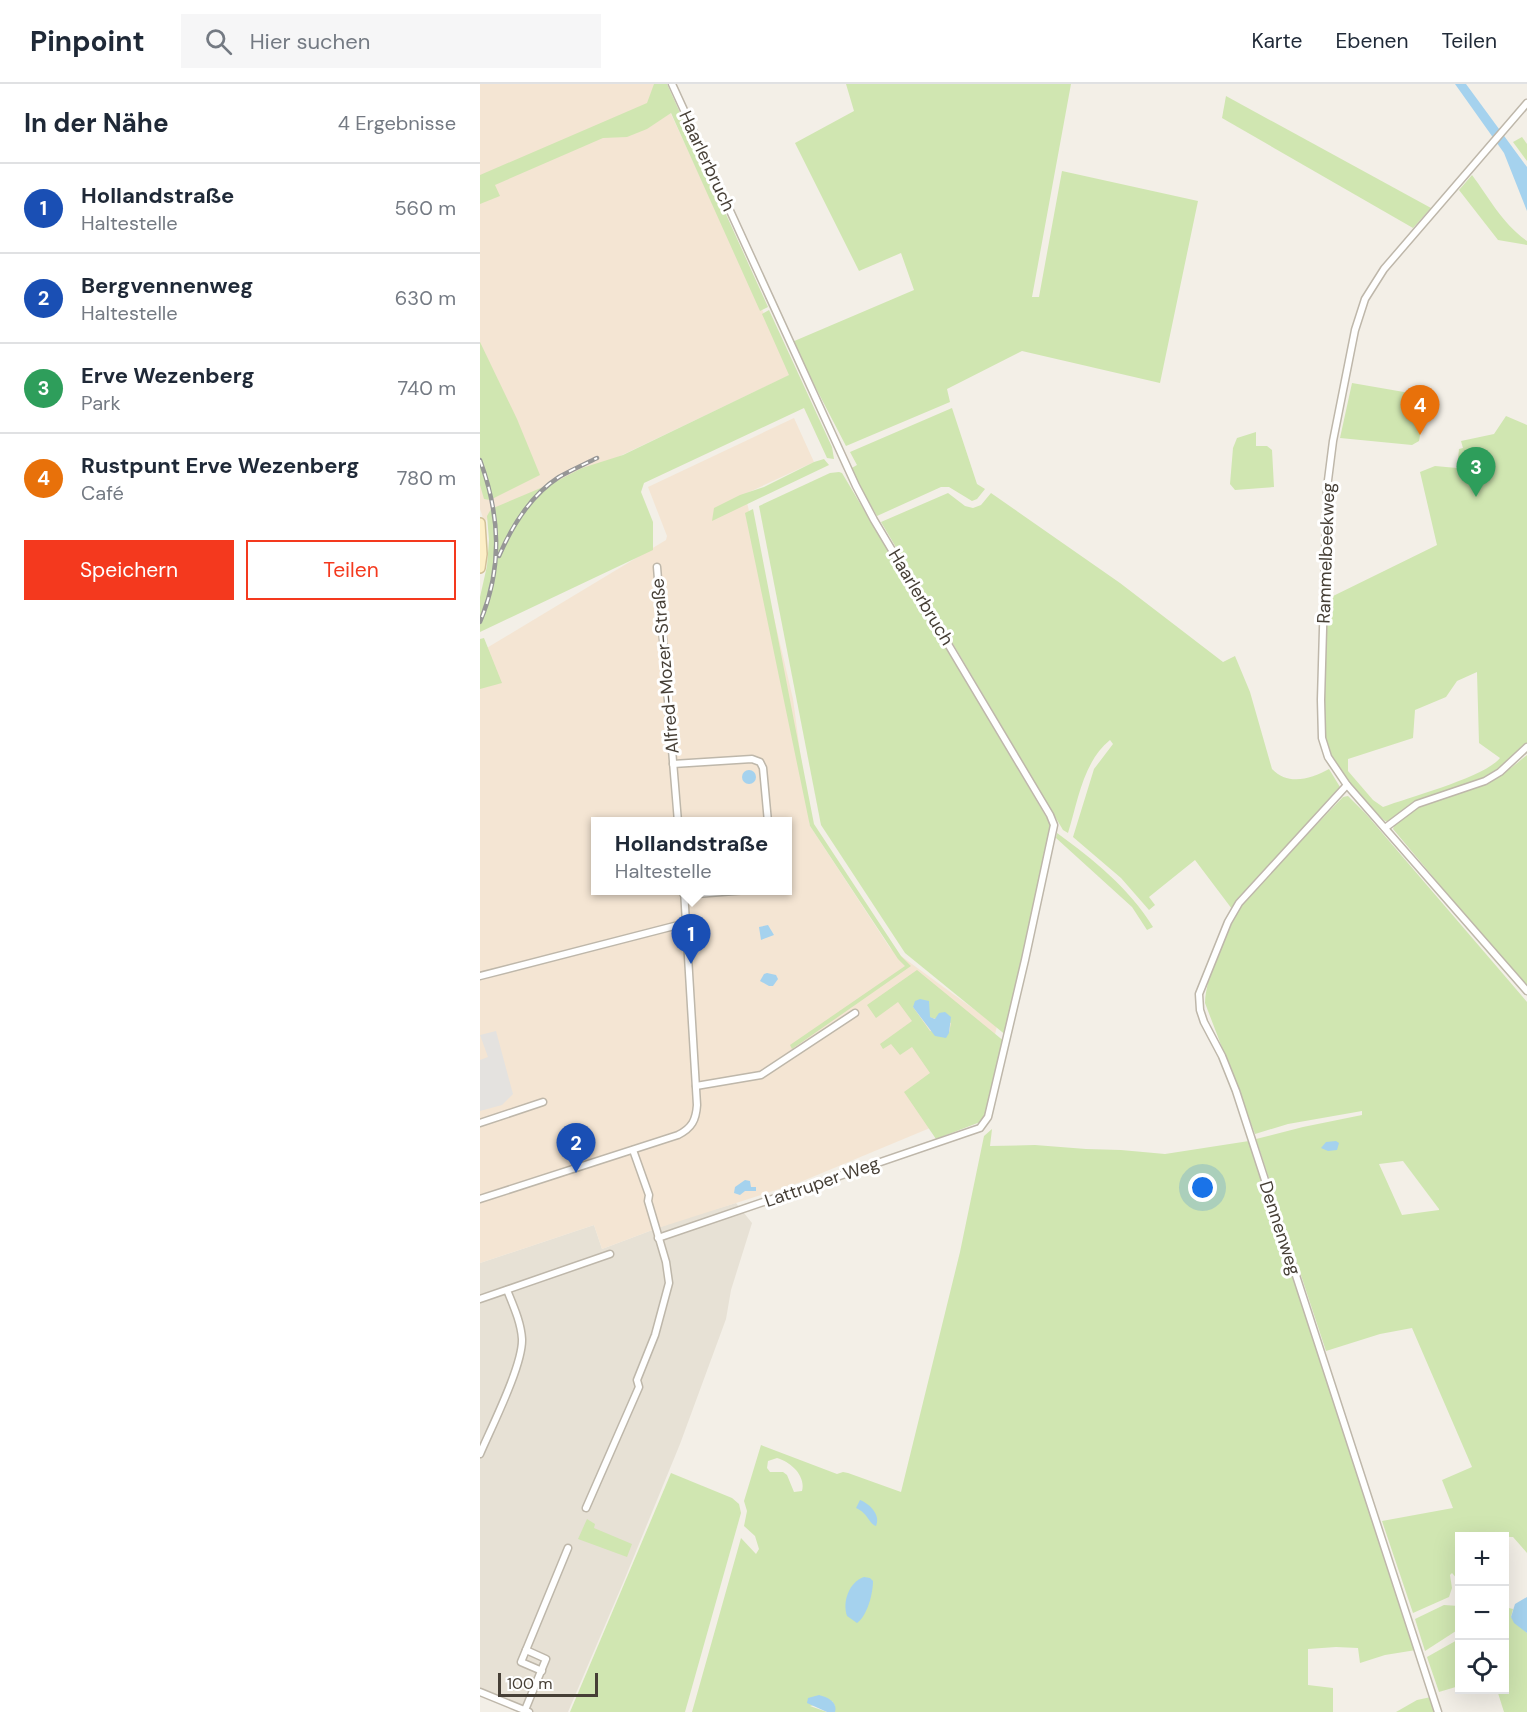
<!DOCTYPE html>
<html lang="de">
<head>
<meta charset="utf-8">
<style>
  body { margin:0; font-family:"DM Sans",sans-serif; background:#f6f6f7; color:#1f2937 }
  .controls { position:absolute; right:18px; bottom:18px; display:grid; overflow:hidden; border-radius:0px; box-shadow:0 6px 24px #0002 }
  .controls button { width:54px; height:54px; display:grid; place-items:center; padding:0; border:0; border-bottom:2px solid #e0e1e3; background:#fff; color:#1f2937; font:30px sans-serif }
  .scale { position:absolute; left:18px; bottom:15px; width:100px; box-sizing:border-box; padding-left:6px; border:3px solid #463f36; border-top:0; font-size:16px; line-height:21px; white-space:nowrap; color:#463f36; -webkit-text-stroke:4px #fff; paint-order:stroke }
  .you { position:absolute; left:723px; top:1104px; width:21px; height:21px; margin:-15px; border:4px solid #fff; border-radius:50%; background:#1a73e8; box-shadow:0 0 0 9px #1a73e833 }
  .badge { display:grid; place-items:center; width:39px; height:39px; border-radius:50%; background:#f4391e; color:#fff; font-size:20px; font-weight:700 }
  .pin { position:absolute; translate:-50% -50px; filter:drop-shadow(0 2px 3px #0008) }
  .pin::after { content:''; position:absolute; top:32px; width:21px; height:18px; background:inherit; clip-path:polygon(0 0,100% 0,50% 100%) }
  .popup { position:absolute; left:111px; top:733px; width:201px; height:78px; box-sizing:border-box; display:grid; place-content:center; border-radius:0px; background:#fff; filter:drop-shadow(0 2px 4px #0005); font-size:20px; white-space:nowrap; color:#747a83 }
  .popup b { font-size:22px; color:#1f2937 }
  .popup::after { content:''; position:absolute; left:50%; top:100%; margin-left:-12px; border:12px solid transparent; border-top-color:#fff }
  .list { margin:0; padding:0; list-style:none }
  h2 { display:flex; justify-content:space-between; align-items:center; height:78px; margin:0; padding:0 24px; font-size:26px }
  h2 small { font-size:20px; font-weight:400; color:#747a83 }
  .list li { display:grid; grid-template-columns:39px 1fr auto; gap:18px; align-items:center; box-sizing:border-box; height:90px; padding:0 24px; border-top:2px solid #e0e1e3 }
  .list b { display:block; font-size:22px; white-space:nowrap }
  .list p { margin:0; font-size:20px; white-space:nowrap; color:#747a83 }
  .list em { font-size:20px; font-style:normal; color:#747a83 }
  .actions { display:flex; gap:12px; padding:18px 24px }
  .actions a { flex:1; padding:14px 0; border:2px solid #f4391e; border-radius:0px; text-align:center; font-size:21px; color:#f4391e }
  .actions .main { background:#f4391e; color:#fff }
  .icon { flex:none; width:33px; height:33px; fill:none; stroke:currentColor; stroke-width:2; stroke-linecap:round; stroke-linejoin:round }
  .map { position:relative; flex:none; width:1047px; height:1628px; overflow:hidden }
  header { display:flex; align-items:center; gap:36px; box-sizing:border-box; height:84px; padding:0 30px; background:#fff; border-bottom:2px solid #e0e1e3 }
  header strong { font-size:28px }
  nav { display:flex; gap:33px; margin-inline-start:auto; font-size:21px }
  .search { width:420px; height:54px; background:#f6f6f7; display:flex; align-items:center; gap:15px; box-sizing:border-box; padding:0 21px; border-radius:0px; color:#747a83; font-size:22px }
  main { display:flex }
  aside { flex:1; background:#fff }
  .map>svg:first-child { display:block }
  .residential { fill:#e7e1d5 }
  .commercial { fill:#f4e5d3; fill-rule:evenodd }
  .green { fill:#d0e6b1; fill-rule:evenodd }
  .parking { fill:#e4e2df }
  .water { fill:#a5d2ee }
  .lines { fill:none; stroke-linecap:round; stroke-linejoin:round }
  .street-casing { stroke:#beb7aa; stroke-width:9 }
  .secondary-casing { stroke:#d2c198; stroke-width:12 }
  .street { stroke:#fff; stroke-width:6 }
  .secondary { stroke:#fdefc7; stroke-width:9 }
  .rail-casing { stroke:#969696; stroke-width:4.5 }
  .rail { stroke:#fff; stroke-width:2; stroke-dasharray:7; stroke-linecap:butt }
  .labels { text-anchor:middle; dominant-baseline:central; stroke-width:6; stroke-linejoin:round; paint-order:stroke }
  .street-label { font-size:18px; fill:#463f36; stroke:#fff }
</style>
</head>
<body>
<header>
<strong>Pinpoint</strong>
<div class="search"><svg class="icon" aria-label="search" viewBox="0 0 24 24"><circle cx="10" cy="10" r="6"/><path d="M15 15l6 6"/></svg>Hier suchen</div>
<nav><a>Karte</a><a>Ebenen</a><a>Teilen</a></nav>
</header>
<main>
<aside>
<h2>In der Nähe<small>4 Ergebnisse</small></h2>
<ul class="list">
<li><span class="badge" style="background:#1a4fb4">1</span><div><b>Hollandstraße</b><p>Haltestelle</p></div><em>560 m</em></li>
<li><span class="badge" style="background:#1a4fb4">2</span><div><b>Bergvennenweg</b><p>Haltestelle</p></div><em>630 m</em></li>
<li><span class="badge" style="background:#2e9e5b">3</span><div><b>Erve Wezenberg</b><p>Park</p></div><em>740 m</em></li>
<li><span class="badge" style="background:#e8710a">4</span><div><b>Rustpunt Erve Wezenberg</b><p>Café</p></div><em>780 m</em></li>
</ul>
<div class="actions"><a class="main">Speichern</a><a>Teilen</a></div>
</aside>
<div class="map">
<svg width="1047" height="1628" viewBox="0 0 1047 1628">
  <rect width="100%" height="100%" fill="#f3efe7"/>
  <polygon class="residential" points="256,1119 272,1139 251,1206 246,1235 200,1360 143,1499 88,1628 54,1628 0,1605 0,1179 114,1141 122,1165 199,1136"/>
  <g class="commercial">
    <polygon points="0,0 177,0 312,290 4,437 0,425"/>
    <path d="M314,334L334,378L265,410L313,615L330,742L410,864L517,942L498,1024L318,1099L175,1145L122,1165L114,1141L0,1179V568L186,456L187,452L168,403ZM115,738H307V806H115Z"/>
  </g>
  <g class="green">
    <polygon points="174,0 187,0 288,223 280,227 191,29 167,45 147,53 123,54 15,101 20,112 0,120 0,91 167,19"/>
    <polygon points="366,0 591,0 552,213 559,213 582,87 718,117 680,299 542,267 467,305 470,318 366,362 312,258 434,206 421,169 379,187 315,59 374,27"/>
    <polygon points="746,12 951,124 933,144 742,34"/>
    <polygon points="1042,53 1047,60 1047,77 1033,58"/>
    <path d="M992,91C1010,115 1021,138 1047,157V161L1018,156L979,106Z"/>
    <polygon points="289,226 352,363 354,375 347,374 324,324 164,399 161,408 173,438 173,466 0,548 0,513 7,482 9,456 7,432 11,425 75,398 102,384 143,371 309,291 282,230"/>
    <polygon points="0,258 37,335 60,391 10,416 4,415 0,401"/>
    <polygon points="872,299 947,312 939,357 932,361 860,354"/>
    <polygon points="472,324 497,400 505,405 497,415 492,417 469,403 461,403 397,432 370,385 377,381 370,368"/>
    <path d="M1026,332L1047,341V660L1026,681L1010,691L929,723L909,737H905C887,722 860,691 850,671C846,662 845,652 843,643L847,515L957,461L940,388L955,382L977,384L979,365L983,364L981,357L1014,350ZM997,588L999,659L1020,674C1005,693 930,713 903,723L893,716L868,687V675L933,654L935,626L966,613L977,597Z"/>
    <polygon points="776,348 776,362 787,362 792,366 794,403 755,406 750,400 753,364 757,354"/>
    <polygon points="344,375 349,381 232,437 234,424 260,411 284,403 334,378"/>
    <polygon points="359,388 362,389 571,741 527,952 425,869 341,741 279,422 350,389"/>
    <path d="M468,409L485,422L493,424L501,421L511,409L640,499L743,578L755,572L770,608L792,685C808,702 831,695 849,685L860,703L857,709L752,825L715,776L669,813L675,821L669,826L641,794L593,753L614,685L633,660L630,656C603,678 598,717 588,749L583,746L401,438Z"/>
    <polygon points="273,425 334,740 421,872 431,882 312,965 310,961 425,882 418,875 330,742 265,429"/>
    <polygon points="4,554 22,599 0,605 0,555"/>
    <path d="M1047,671V905L913,745C924,717 983,711 1008,698C1023,691 1035,681 1047,671Z"/>
    <path d="M868,712L886,730L1047,918V1469L1033,1453L980,1452L979,1497L972,1489L970,1491L972,1504L969,1513L933,1529L902,1437L973,1424L962,1396L992,1383L932,1244L900,1250L846,1267L776,1055L823,1043L882,1031V1027L808,1040L775,1050L725,919C726,890 748,840 764,816L863,713ZM923,1077L959,1125V1126L922,1131L899,1080Z"/>
    <path d="M577,749C613,775 649,804 673,843L667,846L652,823L576,754Z"/>
    <path d="M437,886L525,958L508,1035L456,1055L424,1008L450,989L432,963L420,971L411,960L403,965L400,960L432,937L418,918L396,934L387,921ZM449,921V933L471,939L469,949L450,947L433,923Z"/>
    <path d="M512,1045L510,1062L555,1061L606,1065L641,1066L685,1070L769,1057L936,1566L905,1571L880,1579L878,1564L856,1563L828,1565V1601L853,1604V1628H355V1622L352,1617L330,1622L347,1628H212L261,1454L276,1470L279,1465L275,1452L264,1442L267,1427L264,1417L281,1361L357,1390L363,1388L368,1389L421,1408L480,1168L504,1052ZM297,1374C311,1378 326,1392 322,1407L314,1408L307,1391L303,1388H290L287,1384L288,1377Z"/>
    <polygon points="191,1389 252,1414 259,1420 261,1429 205,1628 90,1628"/>
    <polygon points="107,1435 115,1440 114,1444 152,1460 147,1473 98,1455"/>
    <polygon points="964,1521 979,1522 979,1545 945,1567 935,1535"/>
    <polygon points="1025,1523 1033,1525 1031,1533 1047,1549 1047,1628 1024,1628 1017,1606 1024,1606"/>
    <polygon points="979,1555 979,1602 959,1608 947,1573"/>
    <polygon points="951,1613 956,1628 916,1628 937,1616"/>
  </g>
  <polygon class="parking" points="16,947 33,1010 22,1021 0,1027 0,976 8,973 0,951"/>
  <g class="water">
    <polygon points="975,0 986,0 1047,83 1047,127 1024,69"/>
    <circle cx="269" cy="693" r="7"/>
    <polygon points="288,841 294,851 281,856 279,843"/>
    <polygon points="287,889 296,891 298,895 293,902 289,902 280,897 284,890"/>
    <polygon points="440,915 449,917 450,933 455,935 459,929 465,928 471,933 469,949 466,954 455,952 433,923 435,917"/>
    <polygon points="856,1057 859,1059 857,1066 848,1067 841,1064 846,1058"/>
    <polygon points="265,1096 270,1097 271,1103 276,1103 276,1107 265,1107 260,1111 254,1109 255,1103"/>
    <path d="M380,1416C390,1420 401,1431 396,1442C389,1440 388,1429 376,1424Z"/>
    <path d="M384,1493L390,1494L393,1497C393,1510 387,1532 377,1539L367,1532C362,1518 369,1498 384,1493Z"/>
    <polygon points="1047,1513 1047,1549 1034,1539 1031,1533 1035,1520"/>
    <path d="M339,1611C347,1613 358,1618 355,1628H347L327,1619L328,1614Z"/>
  </g>
  <g class="lines">
    <defs>
      <g id="street">
        <polyline points="1047,19 904,185 885,215 875,246 853,357 847,404 841,616 842,654 848,673 867,701 1047,907"/>
        <polyline points="177,483 198,738"/>
        <polyline points="193,680 272,675 280,678 283,684 288,738"/>
        <polyline points="867,701 759,819 748,838 719,910 720,926 724,938 742,972 756,1007 958,1628"/>
        <polyline points="905,744 937,720 1005,697 1020,688 1047,663"/>
        <polyline points="204,811 267,806"/>
        <polyline points="0,892 206,839"/>
        <polyline points="216,1002 281,991 375,929"/>
        <polyline points="0,1039 63,1018"/>
        <path d="M0,1115L198,1051C212,1044 216,1036 217,1021L204,806"/>
        <polyline points="178,1154 500,1044 508,1033 545,876 574,741 570,731 394,436 376,402 192,0"/>
        <polyline points="0,1215 130,1170"/>
        <path d="M0,1370C11,1344 43,1281 42,1255C41,1238 33,1221 27,1206"/>
        <polyline points="106,1424 159,1303 157,1296 175,1251 189,1199 186,1178 168,1117 169,1111 153,1066"/>
        <polyline points="46,1566 41,1578 62,1587"/>
        <polyline points="0,1608 49,1628"/>
        <polyline points="45,1626 66,1575 46,1566 88,1464"/>
      </g>
      <polyline id="secondary" points="0,439 2,470 0,484"/>
    </defs>
    <use href="#street" class="street-casing"/>
    <use href="#secondary" class="secondary-casing"/>
    <use href="#street" class="street"/>
    <use href="#secondary" class="secondary"/>
    <defs>
      <g id="rail">
        <path d="M0,376C20,431 23,483 0,538"/>
        <path d="M19,472C32,442 51,411 79,393C91,386 105,380 117,374"/>
      </g>
    </defs>
    <use href="#rail" class="rail-casing"/>
    <use href="#rail" class="rail"/>
  </g>
  <g class="labels">
    <g class="street-label">
      <text transform="translate(227 77) rotate(65)">Haarlerbruch</text>
      <text transform="translate(846 469) rotate(-88)">Rammelbeekweg</text>
      <text transform="translate(441 513) rotate(59)">Haarlerbruch</text>
      <text transform="translate(185 582) rotate(-95)">Alfred-Mozer-Straße</text>
      <text transform="translate(342 1098) rotate(-19)">Lattruper Weg</text>
      <text transform="translate(800 1144) rotate(72)">Dennenweg</text>
    </g>
  </g>
</svg>
<div class="controls">
<button>+</button>
<button>−</button>
<button><svg class="icon" aria-label="locate" viewBox="0 0 24 24"><circle cx="12" cy="12" r="6"/><path d="M12 2v4M12 18v4M2 12h4M18 12h4"/></svg></button>
</div>
<div class="scale">100 m</div>
<div class="you"></div>
<div class="pin badge" style="left:211px;top:880px;background:#1a4fb4">1</div>
<div class="popup"><b>Hollandstraße</b>Haltestelle</div>
<div class="pin badge" style="left:96px;top:1089px;background:#1a4fb4">2</div>
<div class="pin badge" style="left:996px;top:413px;background:#2e9e5b">3</div>
<div class="pin badge" style="left:940px;top:351px;background:#e8710a">4</div>
</div>
</main>
</body>
</html>
